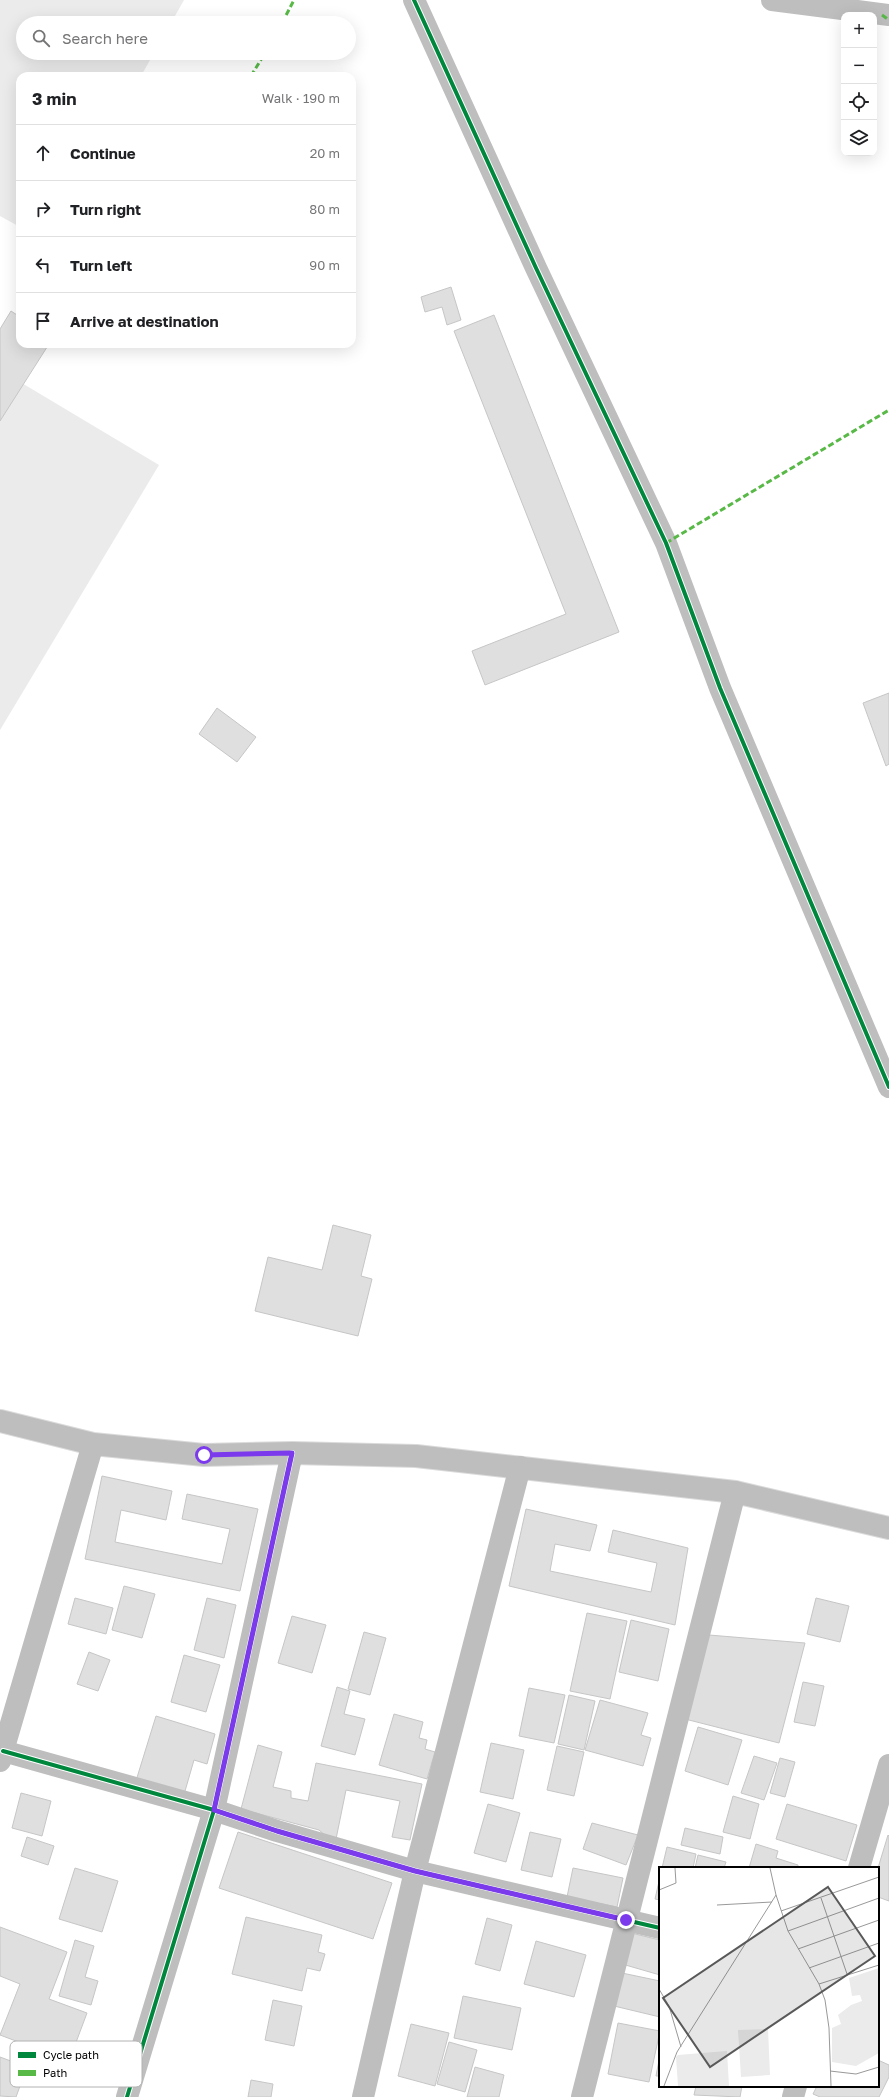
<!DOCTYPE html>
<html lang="en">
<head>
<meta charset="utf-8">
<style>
  body { margin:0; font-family:"Golos Text",sans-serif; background:#f6f6f6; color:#202124 }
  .controls { position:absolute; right:12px; top:12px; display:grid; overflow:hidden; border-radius:8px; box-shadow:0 4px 16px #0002 }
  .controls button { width:36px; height:36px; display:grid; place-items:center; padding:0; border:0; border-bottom:1px solid #e0e0e0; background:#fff; color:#202124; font:20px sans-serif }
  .stop { position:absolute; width:12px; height:12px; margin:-9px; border:3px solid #7c3aed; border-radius:50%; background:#fff }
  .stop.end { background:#7c3aed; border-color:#fff; box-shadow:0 1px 4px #0008 }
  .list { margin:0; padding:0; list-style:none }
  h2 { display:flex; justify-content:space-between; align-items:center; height:52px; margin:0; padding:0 16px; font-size:17px }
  h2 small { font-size:13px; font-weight:400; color:#757577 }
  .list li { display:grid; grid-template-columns:26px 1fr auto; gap:12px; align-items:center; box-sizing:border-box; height:56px; padding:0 16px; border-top:1px solid #e0e0e0 }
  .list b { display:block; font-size:15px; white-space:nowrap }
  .list em { font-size:13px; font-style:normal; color:#757577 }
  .icon { flex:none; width:22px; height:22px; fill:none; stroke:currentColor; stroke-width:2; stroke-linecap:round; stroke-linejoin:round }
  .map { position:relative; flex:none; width:889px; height:2097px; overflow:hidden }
  .search { position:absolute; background:#fff; box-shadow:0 4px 16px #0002; left:16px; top:16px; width:340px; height:44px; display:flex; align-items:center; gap:10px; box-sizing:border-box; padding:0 14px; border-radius:22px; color:#757577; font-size:15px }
  .panel { position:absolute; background:#fff; box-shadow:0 4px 16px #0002; left:16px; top:72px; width:340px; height:276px; border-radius:12px }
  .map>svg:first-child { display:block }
  .green { fill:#ebebeb }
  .building { fill:#dfdfdf; stroke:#c6c6c6 }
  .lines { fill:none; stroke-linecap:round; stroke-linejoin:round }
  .major-casing { stroke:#dbdbdb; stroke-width:24 }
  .minor { stroke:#bebebe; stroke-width:22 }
  .major { stroke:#bebebe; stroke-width:22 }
  .quiet { stroke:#58b947; stroke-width:3; stroke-dasharray:6 3; stroke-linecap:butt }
  .cycleway-casing { stroke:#fff; stroke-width:6 }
  .cycleway { stroke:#00873e; stroke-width:4 }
  .route { stroke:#7c3aed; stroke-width:5 }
  .inset-road { fill:none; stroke:#999; stroke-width:1 }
  .view { fill:#595959; fill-opacity:0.15; stroke:#595959; stroke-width:2 }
  .inset-edge { fill:none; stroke:#000; stroke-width:2 }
  .key { fill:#fff; stroke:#b2b2b2; stroke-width:1 }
  .key-label { font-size:11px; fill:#000 }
</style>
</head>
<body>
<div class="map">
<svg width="889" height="2097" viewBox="0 0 889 2097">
  <rect width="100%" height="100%" fill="#fff"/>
  <g class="green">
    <polygon points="0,0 184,0 171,23 23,23 23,53 154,53 141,76 20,76 20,227 0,216"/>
    <polygon points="0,370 159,465 0,730"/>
  </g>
  <g class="building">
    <polygon points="451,287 461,320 447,325 442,307 425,312 421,297"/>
    <polygon points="11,311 20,317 20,344 49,344 0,421 0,329"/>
    <polygon points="494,315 619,632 485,685 472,651 566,614 454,331"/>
    <polygon points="889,693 889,764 886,766 863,703"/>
    <polygon points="217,708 256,737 237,762 199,734"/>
    <polygon points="333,1225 371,1235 361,1276 372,1279 358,1336 255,1311 268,1257 322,1270"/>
    <polygon points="102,1476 172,1491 166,1520 121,1510 115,1542 222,1564 230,1529 182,1519 187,1494 258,1509 240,1591 85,1559"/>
    <polygon points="526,1509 597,1525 590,1551 555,1544 550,1571 651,1592 657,1563 608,1552 613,1530 688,1548 675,1625 509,1586"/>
    <polygon points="124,1586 155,1594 142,1638 112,1630"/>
    <polygon points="75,1598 113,1608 106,1634 68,1624"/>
    <polygon points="207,1598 236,1605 224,1658 194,1650"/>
    <polygon points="816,1598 849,1606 840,1642 807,1634"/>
    <polygon points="587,1613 627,1621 610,1699 570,1691"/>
    <polygon points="292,1616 326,1625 312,1673 278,1663"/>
    <polygon points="631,1620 669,1629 658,1681 619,1672"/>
    <polygon points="364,1632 386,1638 370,1695 348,1689"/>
    <polygon points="709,1635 805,1643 779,1743 685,1719"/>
    <polygon points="89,1652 110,1660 98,1691 77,1684"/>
    <polygon points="184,1655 220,1665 206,1712 171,1702"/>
    <polygon points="803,1682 824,1686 815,1726 794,1722"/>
    <polygon points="337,1687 350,1691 344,1714 365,1719 355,1755 321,1746"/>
    <polygon points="529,1688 565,1695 554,1743 519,1736"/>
    <polygon points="569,1695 595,1701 584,1750 558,1744"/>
    <polygon points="600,1700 648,1713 641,1735 651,1738 643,1766 585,1750"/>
    <polygon points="394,1714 423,1722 419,1738 427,1740 425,1749 435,1752 427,1779 379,1765"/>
    <polygon points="156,1716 215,1734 207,1764 194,1760 183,1798 135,1784"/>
    <polygon points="698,1727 742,1740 728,1785 685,1771"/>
    <polygon points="491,1743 524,1750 513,1799 480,1792"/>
    <polygon points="258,1745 282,1752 273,1787 291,1791 291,1798 308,1801 316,1763 422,1784 410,1840 392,1837 400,1801 346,1790 335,1844 319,1830 241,1809"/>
    <polygon points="557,1746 584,1752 574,1796 547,1790"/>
    <polygon points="754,1756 777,1763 764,1800 741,1793"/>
    <polygon points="780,1758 795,1762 785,1797 770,1793"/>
    <polygon points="21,1793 51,1801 42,1836 12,1828"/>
    <polygon points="733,1796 759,1804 750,1839 723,1832"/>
    <polygon points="488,1804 520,1813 506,1862 474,1853"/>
    <polygon points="787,1804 857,1825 846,1861 776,1839"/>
    <polygon points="592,1823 638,1835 626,1865 583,1849"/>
    <polygon points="685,1828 723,1837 720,1854 681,1845"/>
    <polygon points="238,1832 392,1883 373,1939 219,1888"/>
    <polygon points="530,1832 561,1839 552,1877 521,1870"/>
    <polygon points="888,1835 889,1836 889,1901 878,1897 878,1868"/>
    <polygon points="27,1837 54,1846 48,1865 21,1856"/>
    <polygon points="756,1844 778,1851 776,1858 798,1865 798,1868 749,1868"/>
    <polygon points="667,1847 696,1854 693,1868 662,1868"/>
    <polygon points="698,1855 726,1862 724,1868 695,1868"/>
    <polygon points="75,1868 118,1881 102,1932 59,1919"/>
    <polygon points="573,1868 623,1878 617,1907 567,1897"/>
    <polygon points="660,1877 660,1900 655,1899"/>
    <polygon points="246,1917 322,1935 318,1952 325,1954 320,1971 307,1968 302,1991 232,1974"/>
    <polygon points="487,1918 512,1925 500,1971 475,1964"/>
    <polygon points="0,1927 67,1952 49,1999 87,2013 69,2061 0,2035 20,1984 0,1976"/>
    <polygon points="631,1933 660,1940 660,1975 622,1964"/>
    <polygon points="75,1940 94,1946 85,1977 98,1981 91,2005 59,1996"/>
    <polygon points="536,1941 586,1955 574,1997 524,1984"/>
    <polygon points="622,1973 660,1981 660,2017 614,2006"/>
    <polygon points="463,1996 521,2008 512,2050 454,2038"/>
    <polygon points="273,2000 302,2006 294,2046 265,2040"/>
    <polygon points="618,2023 660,2031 649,2082 608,2074"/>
    <polygon points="411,2024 449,2033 435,2086 398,2076"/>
    <polygon points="449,2042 477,2050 465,2092 437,2084"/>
    <polygon points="660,2055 660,2076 656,2076"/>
    <polygon points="0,2057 27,2067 16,2097 0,2096"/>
    <polygon points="878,2060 889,2065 889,2077 879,2097 820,2097 813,2094 817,2086 878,2086"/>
    <polygon points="475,2067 504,2075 499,2097 467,2097"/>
    <polygon points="251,2080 273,2084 271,2097 248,2097"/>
    <polygon points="696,2086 742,2086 740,2097 694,2095"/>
  </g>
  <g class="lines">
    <defs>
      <polyline id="major" points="0,1421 93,1444 204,1455 292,1453 416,1456 735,1492 889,1528"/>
    </defs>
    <use href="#major" class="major-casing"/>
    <g class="minor">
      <polyline points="414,0 536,268 666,543 720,688 889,1087"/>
      <polyline points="772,0 889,15"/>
      <polyline points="3,1751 214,1810 277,1831 415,1871 660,1928"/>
      <polyline points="0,1761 93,1444"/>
      <polyline points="859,1868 889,1765"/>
      <polyline points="127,2097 214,1810 292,1453"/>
      <polyline points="363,2097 415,1871 520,1467"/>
      <polyline points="582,2097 735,1492"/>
      <polyline points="793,2097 796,2086"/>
    </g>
    <use href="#major" class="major"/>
    <g class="quiet">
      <polyline points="882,15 889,20"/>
      <polyline points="282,23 294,0"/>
      <polyline points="251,76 265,53"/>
      <polyline points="666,543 889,410"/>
    </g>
    <defs>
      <g id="cycleway">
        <polyline points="414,0 536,268 666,543 720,688 889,1087"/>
        <polyline points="3,1751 214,1810 277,1831 415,1871 660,1928"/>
        <polyline points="127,2097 214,1810 292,1453"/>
      </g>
    </defs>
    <use href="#cycleway" class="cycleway-casing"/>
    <use href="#cycleway" class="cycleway"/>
  </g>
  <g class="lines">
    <polyline class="route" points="204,1455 292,1453 214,1810 277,1831 415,1871 626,1920"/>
  </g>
  <g transform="translate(659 1867)">
    <rect width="220" height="220" fill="#fff"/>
    <path d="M220,101V186L197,199L173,195V161L182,157L179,148L192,138L203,134L201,128L193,129L190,111ZM109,162L111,208L82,210L79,163ZM68,184L70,219H19L17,190L19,188Z" fill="#ebebeb"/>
    <path class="inset-road" d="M111,1L117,28L129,64L160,117L166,133L170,161L172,219M0,23L17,16L16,1M162,31L188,107M58,38L113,35M122,44L220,10M129,64L220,31M139,82L220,53M150,101L220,76M160,117L220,98M0,122L10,139L22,180M171,204L197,207L220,200M5,219L18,185L117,28"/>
    <path class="view" d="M169,20L216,89L51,200L4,131Z"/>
    <rect width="220" height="220" class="inset-edge"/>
  </g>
  <rect x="10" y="2041" width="132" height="46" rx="6" class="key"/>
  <rect x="18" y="2052" width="18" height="6" fill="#00873e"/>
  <rect x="18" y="2070" width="18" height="6" fill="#58b947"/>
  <g class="key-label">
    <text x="43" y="2059">Cycle path</text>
    <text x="43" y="2077">Path</text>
  </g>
</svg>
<div class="controls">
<button>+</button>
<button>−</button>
<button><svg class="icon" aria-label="locate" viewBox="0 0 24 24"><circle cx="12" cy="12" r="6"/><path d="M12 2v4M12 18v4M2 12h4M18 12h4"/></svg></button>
<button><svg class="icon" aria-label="layers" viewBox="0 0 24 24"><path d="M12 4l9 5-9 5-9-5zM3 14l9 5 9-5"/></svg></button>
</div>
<div class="stop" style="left:204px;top:1455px"></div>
<div class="stop end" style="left:626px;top:1920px"></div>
<div class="search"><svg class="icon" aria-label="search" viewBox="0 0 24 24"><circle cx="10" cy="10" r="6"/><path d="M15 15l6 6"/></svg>Search here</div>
<section class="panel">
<h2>3 min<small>Walk · 190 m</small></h2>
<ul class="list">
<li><svg class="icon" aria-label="ahead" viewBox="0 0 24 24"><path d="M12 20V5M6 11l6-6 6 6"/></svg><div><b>Continue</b></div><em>20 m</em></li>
<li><svg class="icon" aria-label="right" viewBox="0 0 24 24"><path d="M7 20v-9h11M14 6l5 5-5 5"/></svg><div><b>Turn right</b></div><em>80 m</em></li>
<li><svg class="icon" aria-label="left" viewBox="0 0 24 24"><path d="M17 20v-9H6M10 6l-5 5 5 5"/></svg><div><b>Turn left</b></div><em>90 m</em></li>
<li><svg class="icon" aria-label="arrive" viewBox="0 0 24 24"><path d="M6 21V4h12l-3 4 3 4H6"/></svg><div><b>Arrive at destination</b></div></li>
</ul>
</section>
</div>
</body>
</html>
